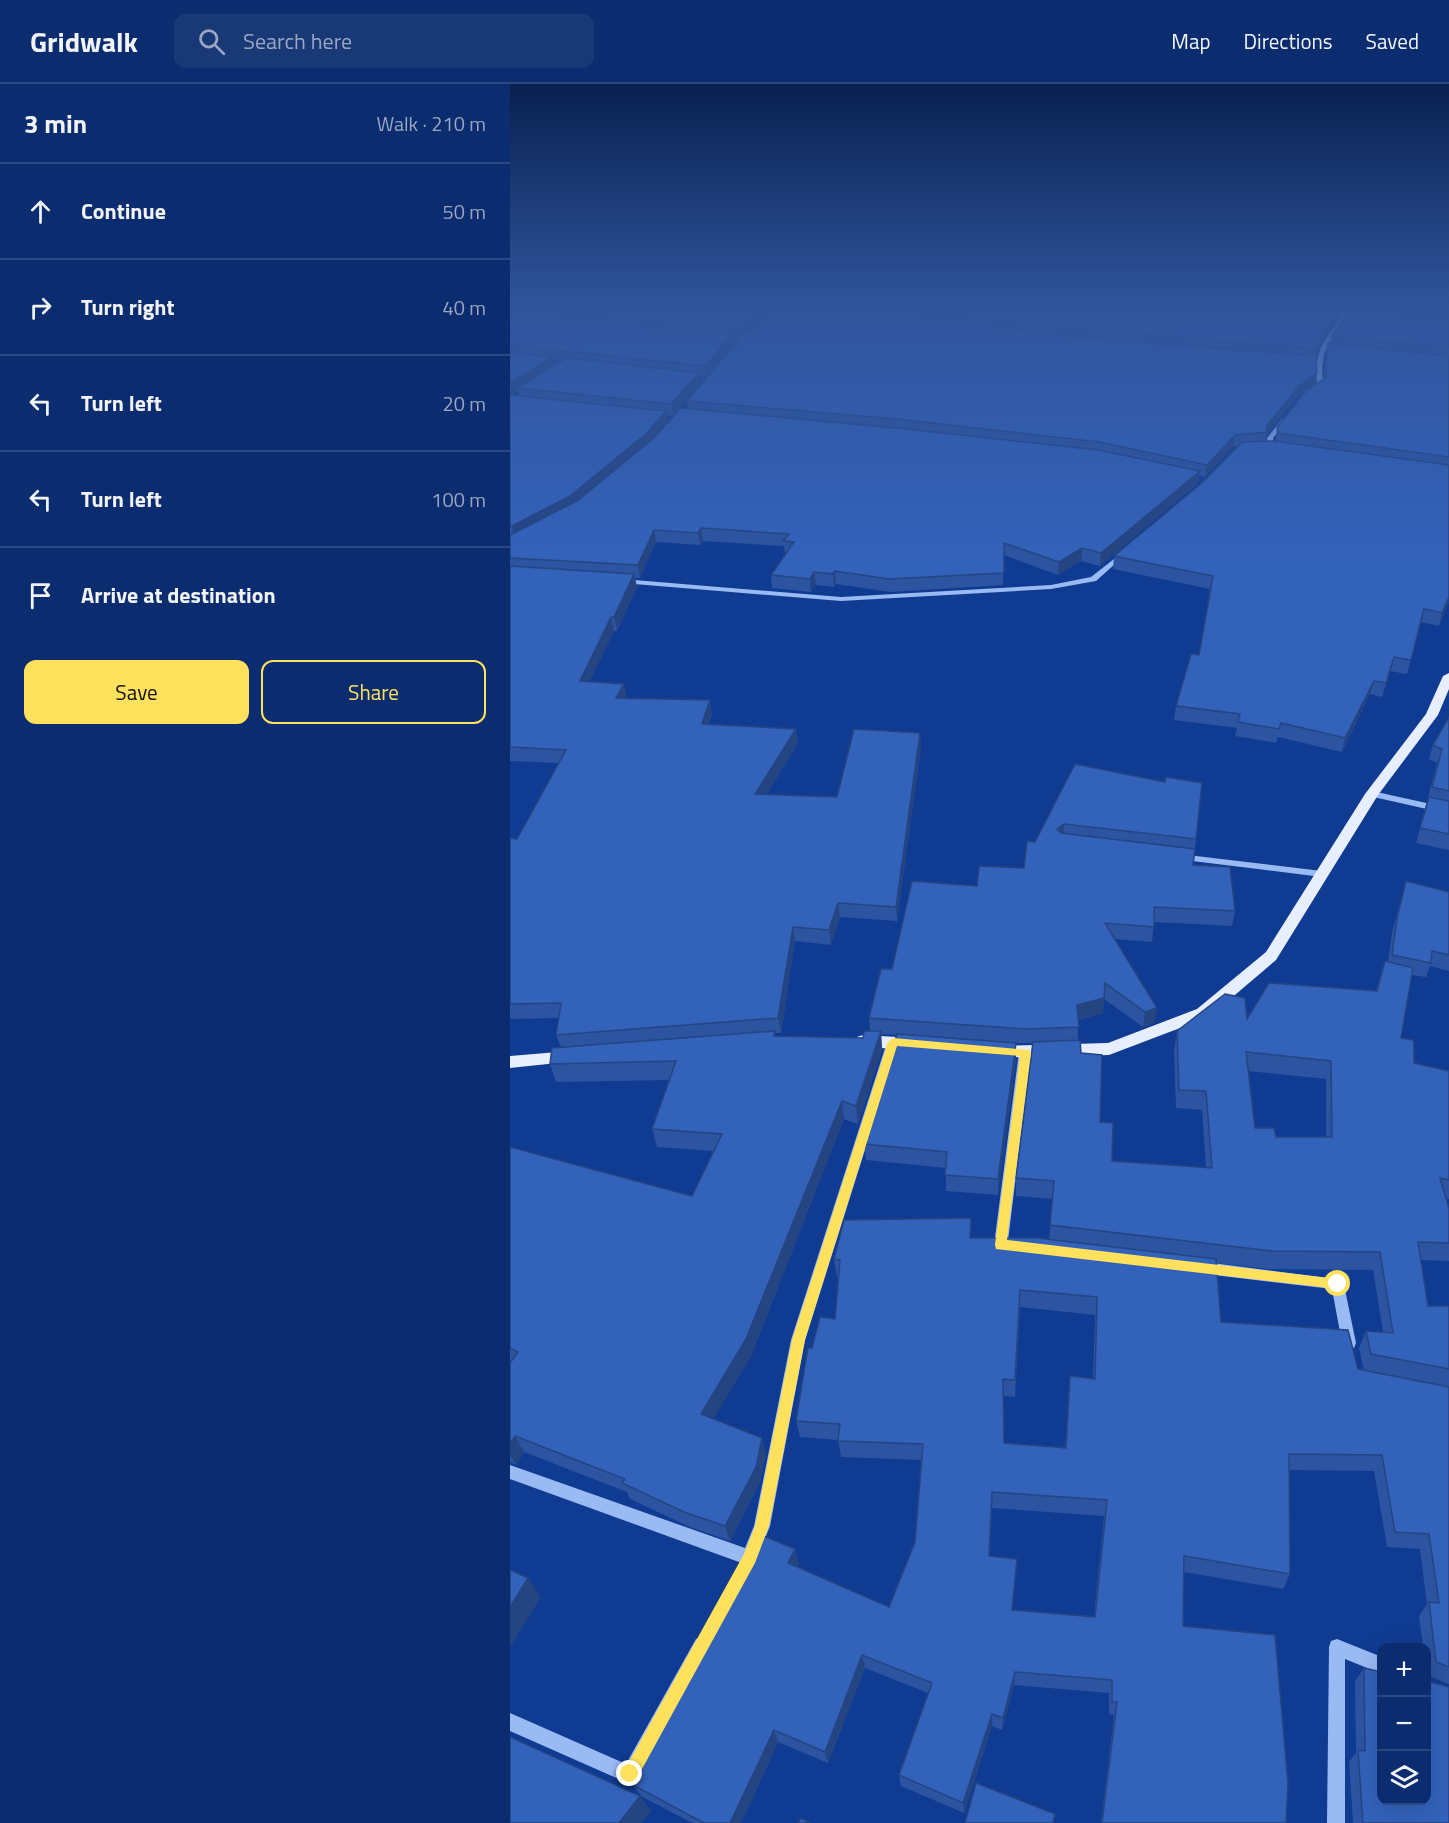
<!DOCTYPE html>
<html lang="en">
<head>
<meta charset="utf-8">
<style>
  body { margin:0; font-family:"Titillium Web",sans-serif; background:#193876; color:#f1f3f6 }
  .controls { position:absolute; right:18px; bottom:18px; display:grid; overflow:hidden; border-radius:12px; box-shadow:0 6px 24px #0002 }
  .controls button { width:54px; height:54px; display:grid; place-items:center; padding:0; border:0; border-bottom:2px solid #2b4881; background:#0b2c6e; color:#f1f3f6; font:30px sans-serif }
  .stop { position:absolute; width:18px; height:18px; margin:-14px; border:4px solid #ffe15d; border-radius:50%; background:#fff }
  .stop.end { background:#ffe15d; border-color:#fff; box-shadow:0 2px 6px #0008 }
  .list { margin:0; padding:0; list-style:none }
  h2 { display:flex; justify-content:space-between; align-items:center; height:78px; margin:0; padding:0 24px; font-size:26px }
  h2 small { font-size:20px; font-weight:400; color:#9aa7c2 }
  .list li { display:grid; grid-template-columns:39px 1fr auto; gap:18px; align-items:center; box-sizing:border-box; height:96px; padding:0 24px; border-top:2px solid #2b4881 }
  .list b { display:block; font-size:22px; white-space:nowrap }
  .list em { font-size:20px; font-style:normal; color:#9aa7c2 }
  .actions { display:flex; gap:12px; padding:18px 24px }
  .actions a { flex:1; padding:14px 0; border:2px solid #ffe15d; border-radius:12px; text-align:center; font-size:21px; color:#ffe15d }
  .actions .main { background:#ffe15d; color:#111 }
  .icon { flex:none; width:33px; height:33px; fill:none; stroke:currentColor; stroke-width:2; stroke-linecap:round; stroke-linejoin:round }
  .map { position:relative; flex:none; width:939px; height:1739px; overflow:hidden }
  header { display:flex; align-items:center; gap:36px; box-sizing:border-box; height:84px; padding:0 30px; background:#0b2c6e; border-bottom:2px solid #2b4881 }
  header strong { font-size:28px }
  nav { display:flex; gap:33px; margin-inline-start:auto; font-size:21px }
  .search { width:420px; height:54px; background:#193876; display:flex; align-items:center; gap:15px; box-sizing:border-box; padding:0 21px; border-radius:12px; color:#9aa7c2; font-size:22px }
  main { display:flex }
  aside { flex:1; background:#0b2c6e }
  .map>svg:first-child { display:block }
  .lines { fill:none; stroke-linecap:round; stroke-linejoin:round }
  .minor { fill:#9abaf4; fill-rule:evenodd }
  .major { fill:#e7eeff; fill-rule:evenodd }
  .wall { fill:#2c54a0; fill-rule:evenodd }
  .shaded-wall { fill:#244582 }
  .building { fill:#3362ba; stroke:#244582; stroke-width:1.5; fill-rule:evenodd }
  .route { fill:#ffe15d }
</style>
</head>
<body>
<header>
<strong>Gridwalk</strong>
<div class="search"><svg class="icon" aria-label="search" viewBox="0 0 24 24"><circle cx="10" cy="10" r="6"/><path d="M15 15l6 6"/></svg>Search here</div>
<nav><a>Map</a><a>Directions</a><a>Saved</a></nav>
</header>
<main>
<aside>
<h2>3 min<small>Walk · 210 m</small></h2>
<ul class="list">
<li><svg class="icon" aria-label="ahead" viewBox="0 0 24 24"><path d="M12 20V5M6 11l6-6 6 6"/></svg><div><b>Continue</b></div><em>50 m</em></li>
<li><svg class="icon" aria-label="right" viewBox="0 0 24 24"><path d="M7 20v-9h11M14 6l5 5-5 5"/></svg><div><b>Turn right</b></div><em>40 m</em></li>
<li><svg class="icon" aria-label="left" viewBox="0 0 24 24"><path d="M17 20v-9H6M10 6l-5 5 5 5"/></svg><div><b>Turn left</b></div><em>20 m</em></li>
<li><svg class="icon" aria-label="left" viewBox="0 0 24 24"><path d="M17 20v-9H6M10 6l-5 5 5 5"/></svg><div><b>Turn left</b></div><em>100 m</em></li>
<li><svg class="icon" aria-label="arrive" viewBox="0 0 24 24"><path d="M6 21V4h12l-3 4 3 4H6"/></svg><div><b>Arrive at destination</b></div></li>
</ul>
<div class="actions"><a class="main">Save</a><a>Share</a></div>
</aside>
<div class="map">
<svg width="939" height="1739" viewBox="0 0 939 1739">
  <rect width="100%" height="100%" fill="#0f3b92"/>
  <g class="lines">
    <g class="minor">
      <path d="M833,228H837L836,233L814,269L812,283L813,302L806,307H802V305L807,301C806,283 806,269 817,253C823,245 829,238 833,228Z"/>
      <polygon points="772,335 777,336 763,354 764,364 759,365 757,354"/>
      <polygon points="613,468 615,469 615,471 586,497 541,505 331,517 112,499 108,497 112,495 331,513 541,501 581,493"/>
      <polygon points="862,707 939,724 939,730 859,712 857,710"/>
      <polygon points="669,770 812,787 817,790 812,793 666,775 664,773"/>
      <polygon points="383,954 387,955 389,958 295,1256 260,1442 243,1485 237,1487 231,1485 229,1478 0,1395 0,1381 235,1464 244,1442 281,1256 377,958 379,955"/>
      <polygon points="515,964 519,965 521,968 498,1157 502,1158 504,1162 502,1166 497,1168 486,1165 484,1161 509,968 511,965"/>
      <polygon points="695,1178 833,1196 846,1259 844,1264 839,1265 834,1264 832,1259 822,1205 695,1190 690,1188 688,1184 690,1180"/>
      <polygon points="192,1553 198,1555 200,1561 198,1567 126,1697 120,1700 0,1647 0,1629 116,1680 186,1555"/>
      <polygon points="827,1555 872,1573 872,1590 835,1575 835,1739 817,1739 819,1563 821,1557"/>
    </g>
    <g class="major">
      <polygon points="939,589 939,605 928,631 868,711 766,876 699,933 599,971 515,974 482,970 480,966 482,962 598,959 687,925 756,868 855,710 916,630 933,592"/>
      <polygon points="353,951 404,954 410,956 412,960 410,964 404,966 353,963 347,961 345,957 347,953"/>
      <polygon points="60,967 66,969 68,973 66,977 0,984 0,972"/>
    </g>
  </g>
  <g class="wall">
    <path d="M0,228H832L809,263L806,272L807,289L805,300L787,313L757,350L756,357H766L767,343L815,294L816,269L818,259H820L822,252L839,229V228H939V518L929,542L911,538L897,590L880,587L872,613L860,610L832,668L768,653L766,659L725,652L727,644L664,636L666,622L689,571L700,505L603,485L604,472L693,398L727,362H723L695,393L689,391L688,399L590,482L571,477L548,491L494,471L493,501L380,508L326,500L324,503L306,501L301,508L262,504L261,491L276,470H275L274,462L193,457L190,461L146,458L130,494H125L127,503L107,547H104L79,598L117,613L116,614L200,616L202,630L199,640L286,645L288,659L256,711L327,713L410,649L411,662L387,837L330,833L321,861L285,857L271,949H265L266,952L353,954L360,947L359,934L382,885L467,802L514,784L525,758L565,680L686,755L683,781L725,827L722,842L644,838L642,858L605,855L645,939L633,943L594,915L593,929L568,936V956L590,1038L602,1077L696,1084L692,1026L666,1024L664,966L667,947L737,935L866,907L875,877L878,878L882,848L896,797L939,808V887L920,882L916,893L902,891L891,954L904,979L939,987V1115H936L939,1124V1177L911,1176L918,1222H939V1600L916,1591V1563H913L909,1532L917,1520L910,1465L877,1463L864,1387L779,1386L780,1490L773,1505L674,1488L673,1542L776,1739H591L604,1631L599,1630V1609L504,1601L492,1646L482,1642L454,1729L391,1702L389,1691L418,1609L355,1584L318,1679L268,1658L231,1739H182L131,1712L123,1701L188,1578L185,1571L285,1465L289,1480L287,1483L379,1523L405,1458L411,1376L331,1373L328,1356L290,1353L286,1337L302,1264L325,1235L329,1193H327L324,1175L461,1154L539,1156L543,1115L506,1112V1094L523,959H506V976L488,1111L436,1107V1084L356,1076L354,1060L387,951L371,950L372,966L348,1040L334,1035L241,1272L203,1335L256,1370L250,1398L220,1457L180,1443L120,1415L117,1408L14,1368L6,1381L0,1378V1279L1,1277H0V1063L182,1112L203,1067L147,1063L142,1045L159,996L46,998L40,980L51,963L46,951L49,934L0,935V754L7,755L49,679L0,677V311L9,312L8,307L0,311ZM231,253L177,317L178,325L158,339L156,331L163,332L190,300L189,292L197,293L223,262L222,254L229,255ZM43,276L52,277L44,282ZM739,987L816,995V1053H766L745,1044ZM706,1179L758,1185L863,1186L873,1248L856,1247L849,1264L854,1287L848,1285L711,1238ZM510,1223L585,1231L583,1294L560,1292L555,1363L494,1359L493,1312L505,1313ZM482,1424L594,1432L584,1532L502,1526L506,1490L480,1472Z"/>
    <polygon points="939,633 939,766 906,759 927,679 919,675 923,661"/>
    <polygon points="854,1584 939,1739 843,1739 839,1678 846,1669 845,1597"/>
  </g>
  <g class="shaded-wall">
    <polygon points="252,228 267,228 229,255 228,244"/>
    <polygon points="827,228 832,228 809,263 804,276 806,265 811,253"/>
    <polygon points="221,251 223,262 197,293 195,282"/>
    <polygon points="42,273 44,284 7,304 8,307 0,311 0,299"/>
    <polygon points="189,289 190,300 163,332 161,320"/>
    <polygon points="807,289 805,300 787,313 757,350 757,341 789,302"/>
    <polygon points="156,327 158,339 139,360 63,424 5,455 2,442"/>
    <polygon points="725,351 723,362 695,393 697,381"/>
    <polygon points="690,387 688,399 590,482 591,469"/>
    <polygon points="191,444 193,457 190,461 188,449"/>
    <polygon points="144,446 146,458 130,494 128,481"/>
    <polygon points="572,464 571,477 548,491 549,478"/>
    <polygon points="325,487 326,500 324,503 323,490"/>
    <polygon points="304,488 306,501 301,508 300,495"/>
    <polygon points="124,490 127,503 107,547 104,533"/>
    <polygon points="939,513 939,518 929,542 932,529"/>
    <polygon points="101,533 104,547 73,611 70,597"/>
    <polygon points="864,597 860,610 832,668 835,654"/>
    <polygon points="114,600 117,613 110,628 106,614"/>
    <polygon points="200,616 202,630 194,653 192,640"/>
    <polygon points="286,645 288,659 247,725 245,710"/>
    <polygon points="410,649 411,662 387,837 386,823"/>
    <polygon points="554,740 553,755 547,745"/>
    <polygon points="328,819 330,833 321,861 319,846"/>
    <polygon points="283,843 285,857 271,949 268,934"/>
    <polygon points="594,914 593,929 566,936 567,921"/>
    <polygon points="647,924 645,939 633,943 635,928"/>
    <polygon points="371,947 372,966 348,1040 346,1022"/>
    <polygon points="506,959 506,976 488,1111 488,1095"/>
    <polygon points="332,1017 334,1035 241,1272 196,1347 191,1330"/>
    <polygon points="5,1352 14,1368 6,1381 0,1371 0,1360"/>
    <polygon points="252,1354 256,1370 250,1398 220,1457 215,1442"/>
    <polygon points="285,1465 289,1480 282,1493 278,1479"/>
    <polygon points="18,1494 31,1513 0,1563 0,1523"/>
    <polygon points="352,1571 355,1584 318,1679 315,1668"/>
    <polygon points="505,1588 504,1601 492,1646 493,1634"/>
    <polygon points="482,1630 482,1642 454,1729 453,1719"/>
    <polygon points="264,1646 268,1658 231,1739 220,1739"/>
    <polygon points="130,1712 141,1727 131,1739 109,1739"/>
  </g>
  <g class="building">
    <polygon points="53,228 252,228 228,244"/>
    <polygon points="265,228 352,228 585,255 806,272 807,289 789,302 757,341 757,348 725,351 697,381 589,358 387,335 177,317 233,251"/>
    <polygon points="413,228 827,228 811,253 806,265 586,246"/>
    <polygon points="906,228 939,228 939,231"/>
    <polygon points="0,229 221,251 195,282 0,261"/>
    <polygon points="837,229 939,239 939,264 822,252"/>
    <polygon points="818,259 939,272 939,373 768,349 767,343 797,306 816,293"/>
    <polygon points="0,269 42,273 0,299"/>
    <polygon points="56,274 189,289 161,320 7,304"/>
    <polygon points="0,311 156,327 137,349 60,412 2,442 0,442"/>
    <polygon points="171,324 386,344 588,366 690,387 591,469 572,464 549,478 494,459 494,489 379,495 325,487 323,490 304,488 300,495 261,491 284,458 273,457 279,450 191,444 188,449 144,446 128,481 0,474 0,451 67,417 144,354"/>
    <polygon points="763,357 939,381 939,513 932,529 914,525 901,576 884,573 876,599 864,597 835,654 771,639 769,645 728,638 730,630 666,622 681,570 689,571 703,492 604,472 693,398 732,358"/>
    <polygon points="0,482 124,490 104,533 101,533 70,597 114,600 106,614 200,616 192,640 286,645 245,710 327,713 344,645 410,649 386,823 328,819 319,846 283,843 268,934 46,951 51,919 0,920 0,754 7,755 56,666 0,663"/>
    <polygon points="939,633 939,707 922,703 932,665 923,661"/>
    <polygon points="565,680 655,698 656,693 692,699 686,755 554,740 547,745 551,749 685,765 683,781 720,783 725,827 644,823 644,843 595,839 647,924 635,928 595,899 594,914 567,921 569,943 516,945 359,934 371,885 382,885 402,797 467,802 469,782 514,784 517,757 525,758"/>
    <polygon points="919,713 939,717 939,750 910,744"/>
    <polygon points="896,797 939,808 939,871 922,867 921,879 882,871 887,834"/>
    <path d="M875,877L903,884L891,954L904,956V979L939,987V1096L930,1094L939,1124V1159L908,1158L918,1222H939V1285L861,1270L856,1247L883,1249L870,1168L763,1167L540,1141L544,1097L506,1094L523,958L570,956L571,969L592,971L590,1038L603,1039L602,1077L702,1084L696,1007L669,1006L667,947L715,910L735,914L737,935L759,899L867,907ZM736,968L821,977L822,1053H766L764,1044H745Z"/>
    <polygon points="265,947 264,952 353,954 354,947 371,947 346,1022 332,1017 236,1255 191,1330 252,1354 246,1383 215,1442 174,1428 112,1399 115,1395 5,1352 0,1360 0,1279 8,1268 0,1264 0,1063 182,1112 212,1050 142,1045 166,977 40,980 42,964"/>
    <polygon points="387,950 506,959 488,1095 435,1091 437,1068 354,1060"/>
    <path d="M461,1134L460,1154H527L706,1175L711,1238L838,1246L848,1285L939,1303V1583L926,1578L919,1518L929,1519L919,1450L885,1448L872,1371L779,1370L780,1490L674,1472L673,1542L765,1551L778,1699L776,1739H592L607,1618H602V1596L505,1588L493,1634L482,1630L453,1719L389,1691L422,1599L352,1571L315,1668L264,1646L220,1739H194L123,1701L190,1573L185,1571L243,1466L249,1450L285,1465L278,1479L379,1523L405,1458L413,1360L328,1357L330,1340L286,1337L298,1264H302L310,1233L325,1235L330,1176L324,1175L334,1136ZM510,1206L587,1213L585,1295L560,1292L556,1364L494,1359L493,1295L505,1296ZM482,1408L597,1416L585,1533L502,1526L507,1475L479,1472Z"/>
    <polygon points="0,1486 18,1494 0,1523"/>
    <polygon points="854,1584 872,1588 872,1716 916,1716 916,1597 939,1603 939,1739 853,1739 848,1666 855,1667"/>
    <polygon points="0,1653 130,1712 109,1739 0,1739"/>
    <polygon points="466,1699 545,1730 543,1739 455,1739"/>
    <polygon points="291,1734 300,1739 288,1739"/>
  </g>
  <linearGradient id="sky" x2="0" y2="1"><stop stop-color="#082050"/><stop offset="0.48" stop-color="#31559d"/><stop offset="1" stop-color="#31559d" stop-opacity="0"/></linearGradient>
  <rect width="939" height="471" fill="url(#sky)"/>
  <polygon class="route" points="383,954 519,966 521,969 497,1156 828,1195 834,1200 828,1205 486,1165 485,1161 510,972 387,962 295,1256 259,1442 245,1479 126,1696 120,1699 115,1696 112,1690 115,1685 234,1470 245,1442 282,1256 378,958"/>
</svg>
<div class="controls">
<button>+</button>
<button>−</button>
<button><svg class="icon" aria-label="layers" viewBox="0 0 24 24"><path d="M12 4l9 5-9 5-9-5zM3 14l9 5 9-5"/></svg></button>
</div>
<div class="stop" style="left:828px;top:1200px"></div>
<div class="stop end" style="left:120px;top:1690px"></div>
</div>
</main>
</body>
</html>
